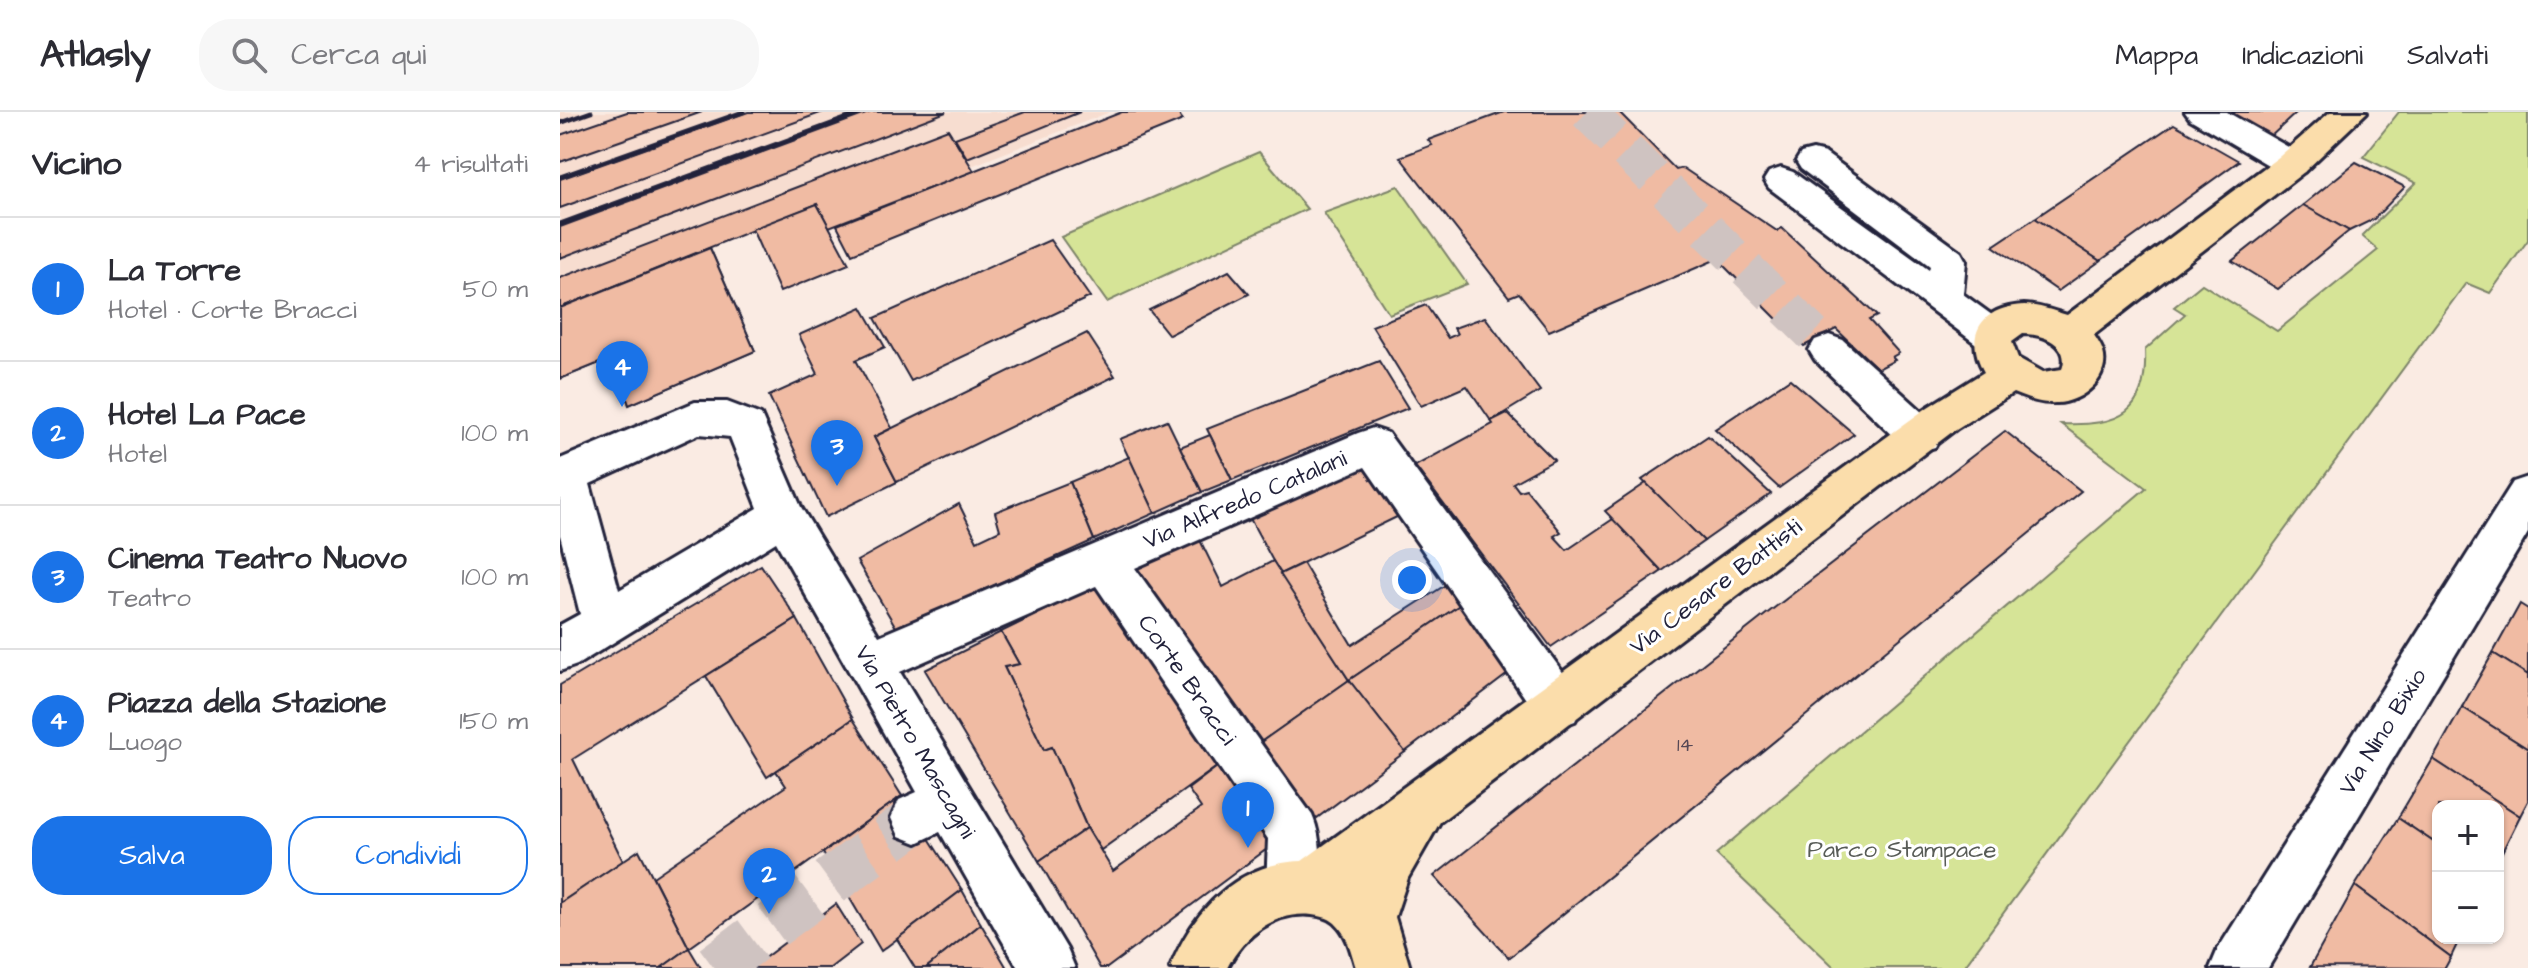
<!DOCTYPE html>
<html lang="it">
<head>
<meta charset="utf-8">
<style>
  body { margin:0; font-family:"Architects Daughter",sans-serif; background:#f7f7f7; color:#2b2b33 }
  .controls { position:absolute; right:24px; bottom:24px; display:grid; overflow:hidden; border-radius:16px; box-shadow:0 2px 6px #0004 }
  .controls button { width:72px; height:72px; display:grid; place-items:center; padding:0; border:0; border-bottom:2px solid #e1e1e2; background:#fff; color:#2b2b33; font:40px sans-serif }
  .you { position:absolute; left:852px; top:468px; width:28px; height:28px; margin:-20px; border:6px solid #fff; border-radius:50%; background:#1a73e8; box-shadow:0 0 0 12px #1a73e833 }
  .badge { display:grid; place-items:center; width:52px; height:52px; border-radius:50%; background:#1a73e8; color:#fff; font-size:26px; font-weight:700 }
  .pin { position:absolute; translate:-50% -66px; filter:drop-shadow(0 2px 4px #0008) }
  .pin::after { content:''; position:absolute; top:42px; width:28px; height:24px; background:inherit; clip-path:polygon(0 0,100% 0,50% 100%) }
  .list { margin:0; padding:0; list-style:none }
  h2 { display:flex; justify-content:space-between; align-items:center; height:104px; margin:0; padding:0 32px; font-size:34px }
  h2 small { font-size:26px; font-weight:400; color:#7c7c81 }
  .list li { display:grid; grid-template-columns:52px 1fr auto; gap:24px; align-items:center; box-sizing:border-box; height:144px; padding:0 32px; border-top:2px solid #e1e1e2 }
  .list b { display:block; font-size:30px; white-space:nowrap }
  .list p { margin:0; font-size:26px; white-space:nowrap; color:#7c7c81 }
  .list em { font-size:26px; font-style:normal; color:#7c7c81 }
  .actions { display:flex; gap:16px; padding:24px 32px }
  .actions a { flex:1; padding:18px 0; border:2px solid #1a73e8; border-radius:32px; text-align:center; font-size:28px; color:#1a73e8 }
  .actions .main { background:#1a73e8; color:#fff }
  .icon { flex:none; width:44px; height:44px; fill:none; stroke:currentColor; stroke-width:2; stroke-linecap:round; stroke-linejoin:round }
  .map { position:relative; flex:none; width:1968px; height:856px; overflow:hidden }
  header { display:flex; align-items:center; gap:48px; box-sizing:border-box; height:112px; padding:0 40px; background:#fff; border-bottom:2px solid #e1e1e2 }
  header strong { font-size:38px }
  nav { display:flex; gap:44px; margin-inline-start:auto; font-size:28px }
  .search { width:560px; height:72px; background:#f7f7f7; display:flex; align-items:center; gap:20px; box-sizing:border-box; padding:0 28px; border-radius:32px; color:#7c7c81; font-size:30px }
  main { display:flex }
  aside { flex:1; background:#fff }
  .map>svg:first-child { display:block }
  .built { fill:#f7ddd0 }
  .green { fill:#d6e497; stroke:#7c8369; stroke-width:2 }
  .building { fill:#f0bba3; stroke:#22223b; stroke-width:2 }
  .lines { fill:none; stroke-linecap:round; stroke-linejoin:round }
  .minor-tunnel-far1 { stroke:#cfc3c1; stroke-width:37; stroke-dasharray:37 19; stroke-linecap:butt }
  .minor-tunnel { stroke:#cfc3c1; stroke-width:48; stroke-dasharray:48 24; stroke-linecap:butt }
  .minor-casing { stroke:#22223b; stroke-width:6 }
  .major-casing { stroke:#22223b; stroke-width:6 }
  .minor { fill:#fff; fill-rule:evenodd }
  .major { fill:#fbddab; fill-rule:evenodd }
  .rail { stroke:#22223b; stroke-width:5 }
  .labels { text-anchor:middle; dominant-baseline:central; stroke-width:6; stroke-linejoin:round; paint-order:stroke }
  .number-label { font-size:20px; fill:#564855 }
  .street-label { font-size:24px; fill:#22223b; stroke:#fff }
  .park-label { font-size:24px; fill:#585c57; stroke:#fff }
</style>
</head>
<body>
<header>
<strong>Atlasly</strong>
<div class="search"><svg class="icon" aria-label="search" viewBox="0 0 24 24"><circle cx="10" cy="10" r="6"/><path d="M15 15l6 6"/></svg>Cerca qui</div>
<nav><a>Mappa</a><a>Indicazioni</a><a>Salvati</a></nav>
</header>
<main>
<aside>
<h2>Vicino<small>4 risultati</small></h2>
<ul class="list">
<li><span class="badge">1</span><div><b>La Torre</b><p>Hotel · Corte Bracci</p></div><em>50 m</em></li>
<li><span class="badge">2</span><div><b>Hotel La Pace</b><p>Hotel</p></div><em>100 m</em></li>
<li><span class="badge">3</span><div><b>Cinema Teatro Nuovo</b><p>Teatro</p></div><em>100 m</em></li>
<li><span class="badge">4</span><div><b>Piazza della Stazione</b><p>Luogo</p></div><em>150 m</em></li>
</ul>
<div class="actions"><a class="main">Salva</a><a>Condividi</a></div>
</aside>
<div class="map">
<svg width="1968" height="856" viewBox="0 0 1968 856">
  <rect width="100%" height="100%" fill="#faebe3"/>
  <filter id="ink" filterUnits="userSpaceOnUse"><feTurbulence type="fractalNoise" baseFrequency=".0125" numOctaves="2"/><feDisplacementMap in="SourceGraphic" scale="16" xChannelSelector="R" yChannelSelector="G"/><feConvolveMatrix kernelMatrix="1 2 1 2 8 2 1 2 1" color-interpolation-filters="sRGB"/></filter>
  <g filter="url(#ink)">
    <polygon class="built" points="0,0 550,0 283,104 270,83 0,188"/>
    <g class="green">
      <path d="M1839,0H1968V128L1930,181L1906,171L1403,856H1275L1156,742L1586,376L1501,312C1560,314 1588,302 1585,238L1625,202L1614,195L1642,172L1717,219L1818,138L1802,124L1856,71L1803,45Z"/>
      <polygon points="699,40 747,97 547,190 501,125"/>
      <polygon points="838,74 907,172 829,202 764,101"/>
    </g>
    <g class="building">
      <polygon points="67,0 142,0 0,50 0,23"/>
      <polygon points="188,0 263,0 0,96 0,67"/>
      <polygon points="311,0 386,0 0,146 0,115"/>
      <polygon points="465,0 520,0 407,46 395,26"/>
      <polygon points="562,0 617,0 623,8 292,142 277,113"/>
      <polygon points="944,0 1059,0 1116,58 1123,56 1217,119 1222,116 1317,204 1309,208 1339,241 1332,245 1335,248 1318,257 1276,217 1244,234 1157,147 989,219 959,181 949,185 840,45 872,33 868,28"/>
      <polygon points="1661,0 1737,0 1708,27"/>
      <polygon points="1614,12 1679,49 1540,149 1475,106"/>
      <polygon points="388,17 414,59 269,115 257,92 0,196 0,166"/>
      <polygon points="1796,50 1845,75 1814,107 1789,119 1743,93"/>
      <polygon points="257,92 289,152 220,180 192,117"/>
      <polygon points="1743,93 1789,119 1718,177 1672,149"/>
      <polygon points="1475,106 1540,149 1498,179 1433,134"/>
      <polygon points="490,128 530,185 351,269 315,206"/>
      <polygon points="150,136 195,239 69,293 54,245 0,267 0,196"/>
      <polygon points="150,136 195,239 69,293 54,245 0,267 0,196"/>
      <polygon points="669,159 689,182 609,223 589,198"/>
      <polygon points="866,193 888,226 897,222 894,216 925,205 980,279 931,309 907,274 861,294 812,214"/>
      <polygon points="302,195 325,235 296,248 332,316 314,325 337,370 266,405 209,284 258,262 239,223"/>
      <polygon points="527,221 555,264 337,370 314,325"/>
      <polygon points="819,249 848,296 672,368 647,317"/>
      <polygon points="1230,267 1294,322 1219,376 1155,317"/>
      <polygon points="947,301 994,348 953,371 959,379 966,377 1001,420 994,424 1007,438 1053,407 1102,459 991,535 855,354 933,312 931,309"/>
      <polygon points="607,308 642,380 595,401 560,327"/>
      <polygon points="1445,319 1521,379 949,846 874,764 1205,503"/>
      <polygon points="650,323 672,368 642,380 620,335"/>
      <polygon points="1148,324 1211,382 1144,429 1082,368"/>
      <polygon points="569,345 595,401 534,428 510,370"/>
      <polygon points="810,347 845,401 720,462 688,403"/>
      <polygon points="510,370 534,428 337,517 297,449 399,392 417,429 440,418 435,400"/>
      <polygon points="1086,371 1144,429 1102,459 1045,399"/>
      <polygon points="638,424 663,475 713,449 789,568 698,632 568,456"/>
      <polygon points="743,451 792,533 890,470 904,490 789,568 720,462"/>
      <polygon points="201,453 237,507 13,647 63,749 0,791 0,573"/>
      <polygon points="537,473 665,649 541,738 527,716 492,635 484,638 444,555 459,552 441,520"/>
      <polygon points="904,490 953,558 845,640 789,568"/>
      <polygon points="1960,492 1968,497 1968,563 1933,541"/>
      <polygon points="237,507 293,607 207,665 146,564"/>
      <polygon points="441,520 459,552 444,555 484,638 492,635 527,716 479,749 365,558"/>
      <polygon points="1933,541 1968,563 1968,637 1902,595"/>
      <polygon points="789,568 845,640 753,709 698,632"/>
      <polygon points="1902,595 1968,637 1968,689 1960,704 1873,647"/>
      <polygon points="293,607 342,684 129,836 93,765 226,674 216,659"/>
      <polygon points="1873,647 1960,704 1938,748 1938,694 1878,694 1878,733 1838,706"/>
      <polygon points="665,649 719,728 547,856 540,856 479,749 527,716 553,759 641,696 628,677"/>
      <polygon points="342,684 402,778 321,839 263,741"/>
      <polygon points="1838,706 1878,733 1878,826 1900,826 1891,845 1795,774"/>
      <polygon points="79,738 129,836 101,856 0,856 0,791"/>
      <polygon points="1795,774 1891,845 1885,856 1750,855"/>
      <polygon points="402,778 421,812 366,856 355,856 337,827"/>
      <polygon points="276,792 301,832 270,856 191,856"/>
      <polygon points="421,812 447,856 366,856"/>
      <polygon points="129,836 141,856 101,856"/>
    </g>
    <g class="lines">
      <polyline class="minor-tunnel-far1" points="1027,0 1269,238"/>
      <polyline class="minor-tunnel" points="154,856 357,706"/>
      <defs>
        <g id="minor">
          <polygon points="1625,0 1667,0 1744,44 1749,52 1744,60 1732,63 1720,60 1630,7"/>
          <polygon points="1253,38 1265,41 1401,140 1406,149 1403,182 1447,214 1452,224 1447,234 1433,238 1419,234 1209,76 1204,68 1209,60 1221,56 1233,60 1369,158 1370,154 1241,57 1236,49 1241,41"/>
          <polygon points="1269,223 1283,228 1375,311 1381,323 1375,335 1360,339 1345,335 1255,248 1249,238 1255,228"/>
          <path d="M135,290H167L201,303L241,395L319,524L798,321L813,316L828,321L1015,577L1022,593L1015,609L998,615L981,609L805,355L575,456L752,703C764,731 762,766 751,794L732,801L713,794L706,775L708,727L536,474L340,560L507,837L515,856H458L380,720L357,731L339,724L331,706L339,688L357,680L216,430L17,553L0,559V513L20,502L0,423V347ZM139,322L170,325L198,396L59,478L30,372Z"/>
          <polygon points="1968,365 1968,421 1708,856 1650,856 1658,837 1953,370"/>
        </g>
        <path id="major" d="M1770,0H1807L1744,60L1534,223C1537,228 1542,235 1543,240C1551,267 1521,290 1497,291C1481,292 1468,287 1453,281L1396,317L880,710L848,766L835,805L850,856H796C791,840 788,823 775,811C768,805 760,804 752,803C714,799 684,824 667,856H610C633,799 676,751 742,749L1368,295L1424,260C1403,222 1422,195 1464,193C1478,193 1494,199 1507,203L1720,44ZM1463,222C1484,222 1511,233 1502,257L1483,260L1458,246L1452,230Z"/>
      </defs>
      <use href="#minor" class="minor-casing"/>
      <use href="#major" class="major-casing"/>
      <use href="#minor" class="minor"/>
      <use href="#major" class="major"/>
      <g class="rail">
        <polyline points="0,11 31,0"/>
        <polyline points="0,65 183,0"/>
        <polyline points="0,112 304,0"/>
      </g>
    </g>
  </g>
  <g class="labels">
    <g class="number-label">
      <text x="1125" y="633">14</text>
    </g>
    <g class="street-label">
      <text transform="translate(685 388) rotate(-23)">Via Alfredo Catalani</text>
      <text transform="translate(1156 475) rotate(-37)">Via Cesare Battisti</text>
      <text transform="translate(627 568) rotate(55)">Corte Bracci</text>
      <text transform="translate(1823 620) rotate(-58)">Via Nino Bixio</text>
      <text transform="translate(355 630) rotate(60)">Via Pietro Mascagni</text>
    </g>
    <g class="park-label">
      <text x="1342" y="738">Parco Stampace</text>
    </g>
  </g>
</svg>
<div class="controls">
<button>+</button>
<button>−</button>
</div>
<div class="you"></div>
<div class="pin badge" style="left:688px;top:736px">1</div>
<div class="pin badge" style="left:209px;top:802px">2</div>
<div class="pin badge" style="left:277px;top:374px">3</div>
<div class="pin badge" style="left:62px;top:295px">4</div>
</div>
</main>
</body>
</html>
